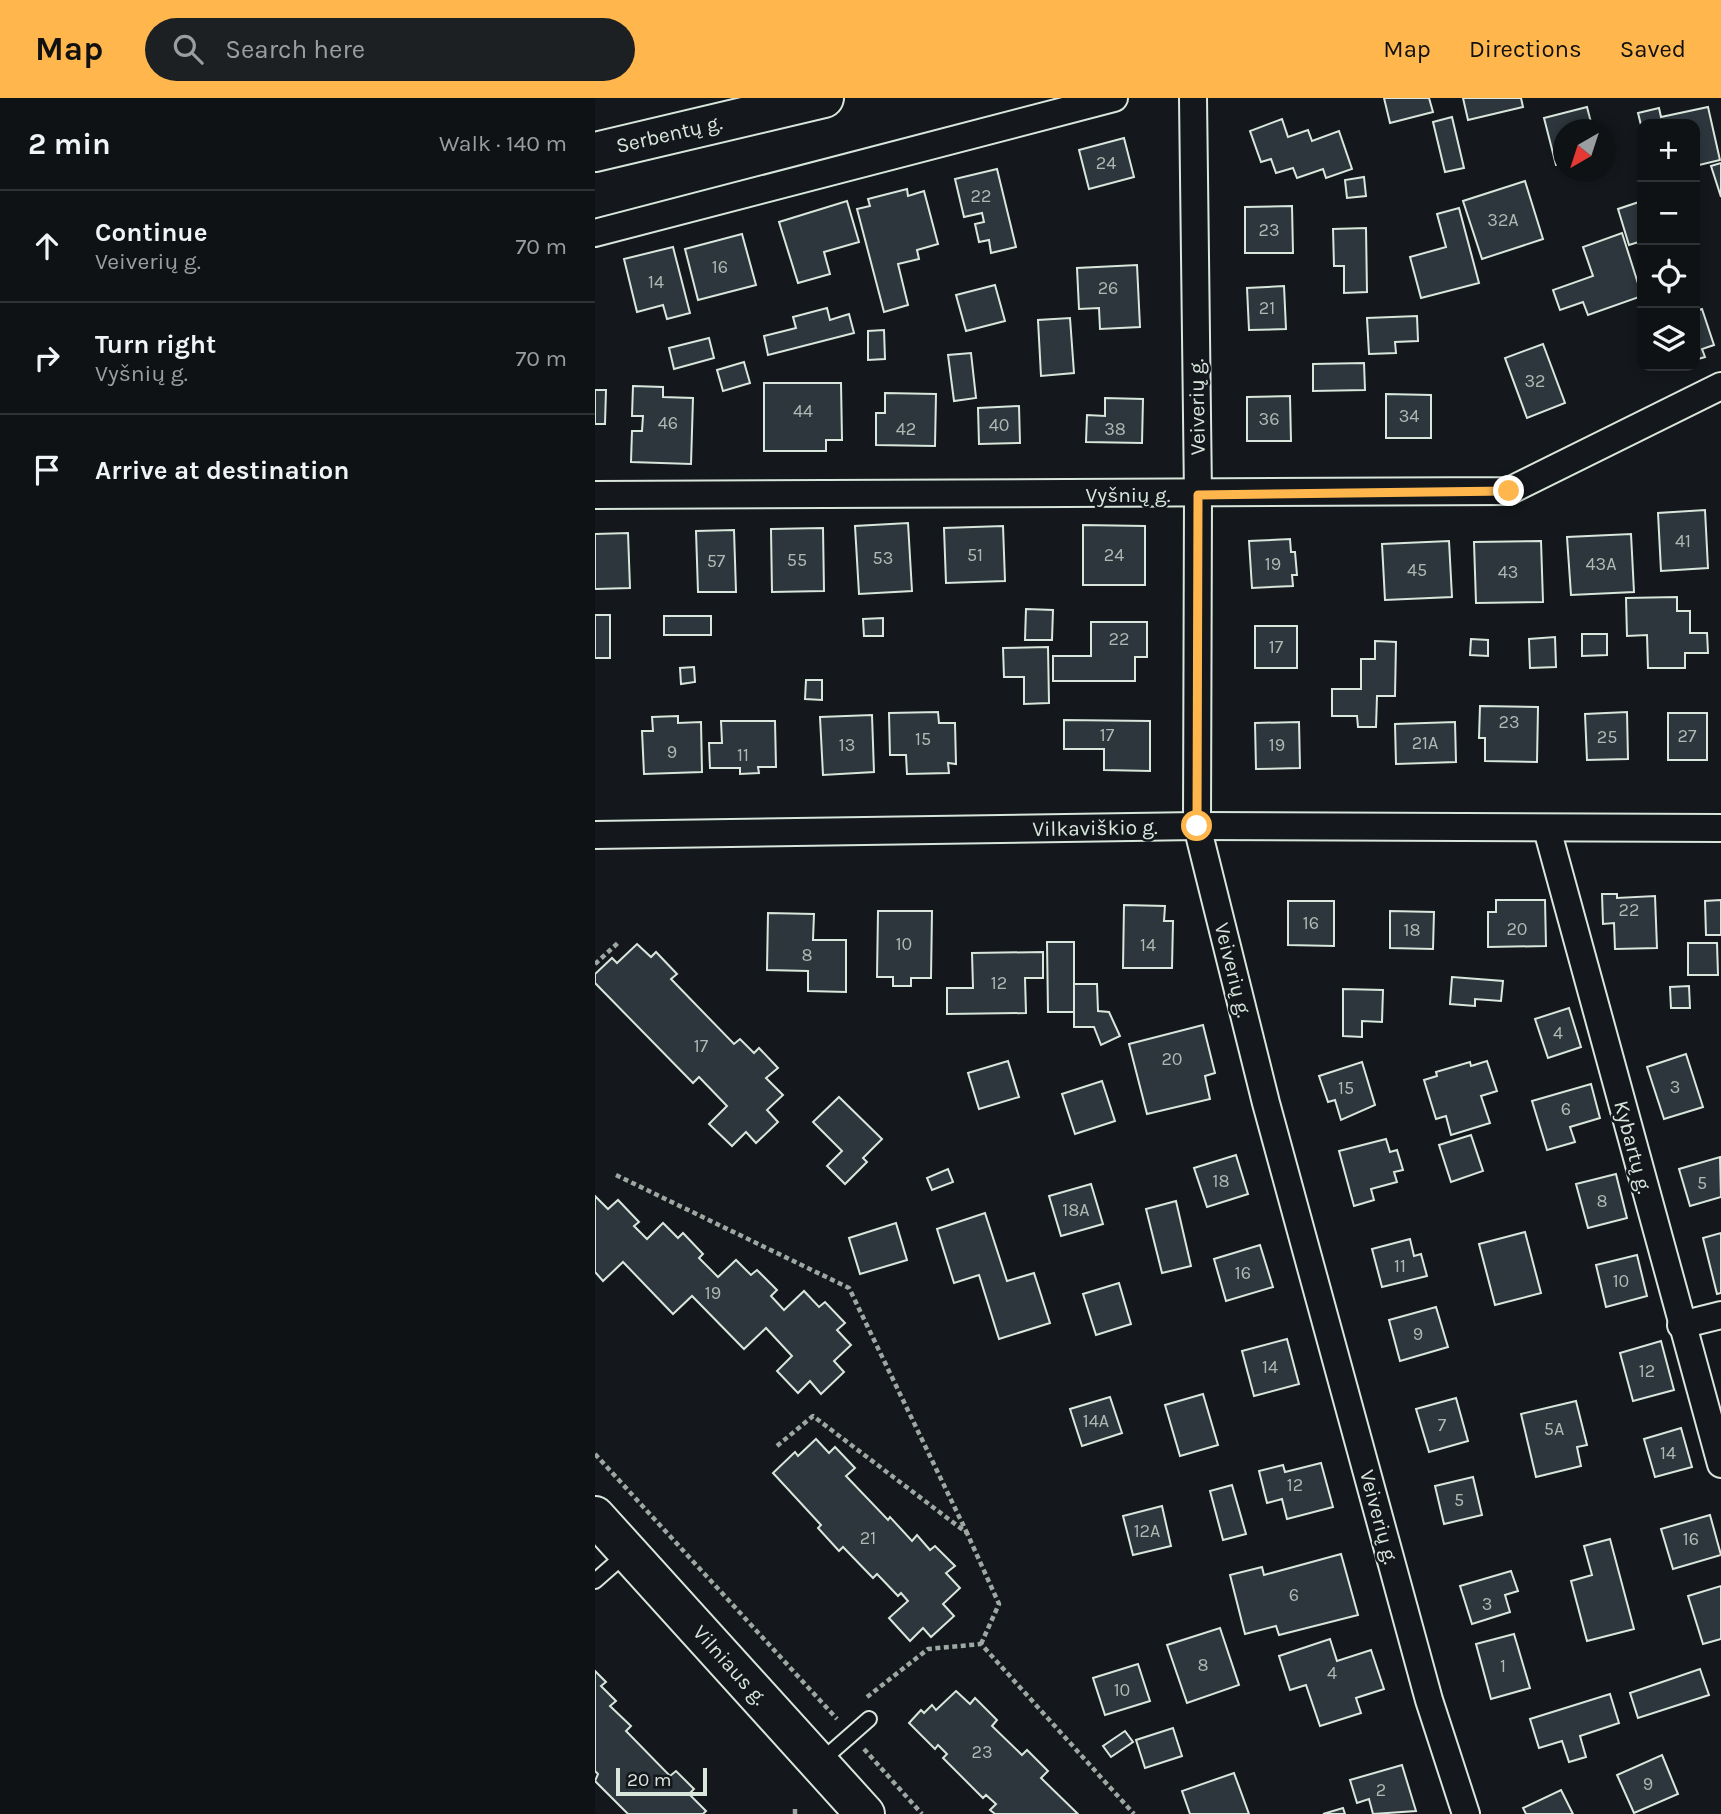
<!DOCTYPE html>
<html lang="en">
<head>
<meta charset="utf-8">
<style>
  body { margin:0; font-family:Karla,sans-serif; background:#1d2022; color:#f1f3f6 }
  .controls { position:absolute; right:21px; top:21px; display:grid; overflow:hidden; border-radius:14px; box-shadow:0 4px 10px #0003 }
  .controls button { width:63px; height:63px; display:grid; place-items:center; padding:0; border:0; border-bottom:2px solid #2f3234; background:#0f1215; color:#f1f3f6; font:35px sans-serif }
  .compass { position:absolute; left:958px; top:21px; width:63px; height:63px; border-radius:50%; background:#0f1215; box-shadow:0 4px 10px #0003; rotate:219deg }
  .scale { position:absolute; left:21px; bottom:18px; width:91px; box-sizing:border-box; padding-left:7px; border:4px solid #d8e6dc; border-top:0; font-size:19px; line-height:24px; white-space:nowrap; color:#d8e6dc; -webkit-text-stroke:5px #14181c; paint-order:stroke }
  .stop { position:absolute; width:21px; height:21px; margin:-16px; border:5px solid #ffb74d; border-radius:50%; background:#fff }
  .stop.end { background:#ffb74d; border-color:#fff; box-shadow:0 2px 7px #0008 }
  .list { margin:0; padding:0; list-style:none }
  h2 { display:flex; justify-content:space-between; align-items:center; height:91px; margin:0; padding:0 28px; font-size:30px }
  h2 small { font-size:23px; font-weight:400; color:#9b9ea0 }
  .list li { display:grid; grid-template-columns:46px 1fr auto; gap:21px; align-items:center; box-sizing:border-box; height:112px; padding:0 28px; border-top:2px solid #2f3234 }
  .list b { display:block; font-size:26px; white-space:nowrap }
  .list p { margin:0; font-size:23px; white-space:nowrap; color:#9b9ea0 }
  .list em { font-size:23px; font-style:normal; color:#9b9ea0 }
  .icon { flex:none; width:38px; height:38px; fill:none; stroke:currentColor; stroke-width:2; stroke-linecap:round; stroke-linejoin:round }
  .map { position:relative; flex:none; width:1126px; height:1716px; overflow:hidden }
  header { display:flex; align-items:center; gap:42px; box-sizing:border-box; height:98px; padding:0 35px; background:#ffb74d; color:#111 }
  header strong { font-size:33px }
  nav { display:flex; gap:38px; margin-inline-start:auto; font-size:24px }
  .search { width:490px; height:63px; background:#1d2022; display:flex; align-items:center; gap:18px; box-sizing:border-box; padding:0 24px; border-radius:38px; color:#9b9ea0; font-size:26px }
  main { display:flex }
  aside { flex:1; background:#0f1215 }
  .map>svg:first-child { display:block }
  .building { fill:#2c363c; stroke:#d8e6dc; stroke-width:2 }
  .lines { fill:none; stroke-linecap:round; stroke-linejoin:round }
  .lane-casing { stroke:#d8e6dc; stroke-width:18 }
  .street-casing { stroke:#d8e6dc; stroke-width:30 }
  .primary-casing { stroke:#d8e6dc; stroke-width:42 }
  .highway-casing { stroke:#d8e6dc; stroke-width:42 }
  .path { stroke:#9da8a2; stroke-width:4.5; stroke-dasharray:5 3.5; stroke-linecap:butt }
  .lane { stroke:#14181c; stroke-width:14 }
  .street { stroke:#14181c; stroke-width:26 }
  .primary { stroke:#14181c; stroke-width:38 }
  .highway { stroke:#14181c; stroke-width:38 }
  .route { stroke:#ffb74d; stroke-width:9 }
  .labels { text-anchor:middle; dominant-baseline:central; stroke-width:5; stroke-linejoin:round; paint-order:stroke }
  .number-label { font-size:18px; fill:#adbab4 }
  .street-label { font-size:21px; fill:#d8e6dc; stroke:#14181c }
</style>
</head>
<body>
<header>
<strong>Map</strong>
<div class="search"><svg class="icon" aria-label="search" viewBox="0 0 24 24"><circle cx="10" cy="10" r="6"/><path d="M15 15l6 6"/></svg>Search here</div>
<nav><a>Map</a><a>Directions</a><a>Saved</a></nav>
</header>
<main>
<aside>
<h2>2 min<small>Walk · 140 m</small></h2>
<ul class="list">
<li><svg class="icon" aria-label="ahead" viewBox="0 0 24 24"><path d="M12 20V5M6 11l6-6 6 6"/></svg><div><b>Continue</b><p>Veiverių g.</p></div><em>70 m</em></li>
<li><svg class="icon" aria-label="right" viewBox="0 0 24 24"><path d="M7 20v-9h11M14 6l5 5-5 5"/></svg><div><b>Turn right</b><p>Vyšnių g.</p></div><em>70 m</em></li>
<li><svg class="icon" aria-label="arrive" viewBox="0 0 24 24"><path d="M6 21V4h12l-3 4 3 4H6"/></svg><div><b>Arrive at destination</b></div></li>
</ul>
</aside>
<div class="map">
<svg width="1126" height="1716" viewBox="0 0 1126 1716">
  <rect width="100%" height="100%" fill="#14181c"/>
  <g class="building">
    <polygon points="789,0 834,0 838,14 795,25"/>
    <polygon points="868,0 926,0 928,9 873,22"/>
    <polygon points="992,9 998,32 968,32 968,66 961,67 949,20"/>
    <polygon points="1113,9 1125,62 1100,68 1100,26 1047,26 1047,31 1043,15 1064,10 1066,19"/>
    <polygon points="857,19 869,70 850,74 838,24"/>
    <polygon points="687,21 693,39 713,32 717,43 744,33 757,71 731,80 728,71 702,80 698,70 681,75 676,61 666,64 655,33"/>
    <polygon points="529,40 539,79 494,91 484,52"/>
    <polygon points="1126,65 1126,99 1116,68"/>
    <polygon points="402,71 421,149 396,155 394,142 384,144 380,126 389,124 387,115 369,119 360,81"/>
    <polygon points="769,79 771,98 752,100 750,82"/>
    <polygon points="930,83 948,141 887,161 868,103"/>
    <polygon points="312,91 313,98 329,93 343,146 322,152 324,161 303,166 313,207 289,214 262,111 275,108 273,101"/>
    <polygon points="252,103 264,144 229,154 235,176 203,185 184,124"/>
    <polygon points="1047,103 1047,143 1034,147 1023,111"/>
    <polygon points="697,108 698,155 650,155 650,109"/>
    <polygon points="864,110 884,185 826,200 815,159 851,149 842,116"/>
    <polygon points="771,130 772,194 749,195 749,168 739,168 738,131"/>
    <polygon points="1027,135 1047,198 993,217 988,204 965,212 958,192 998,178 988,149"/>
    <polygon points="147,136 161,187 103,202 90,151"/>
    <polygon points="78,149 95,215 72,221 68,207 42,214 29,161"/>
    <polygon points="542,167 545,229 505,231 504,210 484,211 482,170"/>
    <polygon points="400,187 410,223 371,233 361,197"/>
    <polygon points="689,188 691,231 654,232 652,190"/>
    <polygon points="232,210 235,222 254,216 259,235 173,257 169,238 201,230 198,219"/>
    <polygon points="1107,211 1119,247 1107,251 1110,259 1100,262 1100,213"/>
    <polygon points="822,218 823,243 800,244 801,255 774,256 772,220"/>
    <polygon points="475,220 479,275 446,278 443,222"/>
    <polygon points="289,232 290,261 273,262 273,233"/>
    <polygon points="114,240 119,260 79,271 74,250"/>
    <polygon points="948,246 970,305 932,320 910,260"/>
    <polygon points="376,255 381,300 359,303 353,257"/>
    <polygon points="149,264 155,285 128,293 122,272"/>
    <polygon points="769,265 770,292 718,293 718,266"/>
    <polygon points="169,285 246,285 247,342 231,342 231,353 169,353"/>
    <polygon points="38,288 68,289 68,299 98,300 96,366 36,364 37,333 47,333 48,318 37,318"/>
    <polygon points="0,292 11,292 10,326 0,326"/>
    <polygon points="290,295 341,296 340,348 281,347 281,315 290,315"/>
    <polygon points="791,296 836,297 836,340 791,340"/>
    <polygon points="695,298 696,343 652,343 652,299"/>
    <polygon points="510,300 548,301 547,345 491,344 492,317 510,318"/>
    <polygon points="424,308 425,345 384,346 383,310"/>
    <polygon points="1110,412 1113,470 1066,473 1063,415"/>
    <polygon points="313,425 317,493 264,496 260,428"/>
    <polygon points="488,427 550,428 550,487 488,487"/>
    <polygon points="408,428 410,483 351,485 349,430"/>
    <polygon points="228,430 229,493 177,494 176,431"/>
    <polygon points="139,432 141,494 103,494 101,433"/>
    <polygon points="33,435 35,490 0,491 0,436"/>
    <polygon points="1036,436 1039,494 976,497 972,439"/>
    <polygon points="695,441 696,454 700,454 702,477 697,477 698,488 657,490 654,443"/>
    <polygon points="854,443 857,499 790,502 787,446"/>
    <polygon points="946,443 948,504 881,505 879,444"/>
    <polygon points="1082,499 1082,513 1095,513 1095,535 1112,535 1113,555 1090,555 1090,570 1053,570 1052,537 1032,538 1031,500"/>
    <polygon points="431,511 458,512 457,542 430,542"/>
    <rect x="0" y="517" width="15" height="43"/>
    <rect x="69" y="518" width="47" height="19"/>
    <polygon points="288,520 288,538 269,538 268,521"/>
    <polygon points="496,524 552,524 552,559 540,559 540,583 458,583 458,558 496,558"/>
    <rect x="660" y="528" width="42" height="42"/>
    <polygon points="987,536 1012,536 1012,557 987,558"/>
    <polygon points="960,539 961,569 935,570 934,541"/>
    <polygon points="876,541 893,542 893,558 875,557"/>
    <polygon points="780,543 801,544 800,598 782,598 781,629 763,629 762,618 737,618 737,591 766,591 766,561 780,561"/>
    <polygon points="453,549 454,605 429,606 429,579 409,579 408,550"/>
    <polygon points="99,569 100,584 86,586 85,570"/>
    <polygon points="211,582 227,582 227,602 210,601"/>
    <polygon points="885,608 943,609 942,664 890,663 890,640 884,640"/>
    <polygon points="343,614 344,625 360,625 361,666 353,665 354,675 312,676 311,657 295,657 294,615"/>
    <polygon points="1032,614 1033,661 992,662 990,616"/>
    <rect x="1073" y="615" width="39" height="47"/>
    <polygon points="277,617 279,674 228,677 225,619"/>
    <polygon points="83,618 83,625 106,624 107,674 49,676 47,633 58,633 57,619"/>
    <polygon points="469,622 555,623 555,673 509,672 509,651 469,651"/>
    <polygon points="126,623 180,623 181,669 163,669 164,675 145,676 145,670 115,670 114,645 127,645"/>
    <polygon points="704,624 705,670 661,671 660,625"/>
    <polygon points="860,624 861,664 801,666 800,626"/>
    <polygon points="1007,796 1022,796 1022,800 1060,798 1062,850 1020,851 1019,825 1008,826"/>
    <polygon points="901,802 950,802 951,848 893,849 893,814 901,814"/>
    <polygon points="1126,802 1126,837 1111,837 1110,803"/>
    <polygon points="693,803 739,803 739,848 693,847"/>
    <polygon points="529,807 570,808 569,823 578,823 577,870 528,870"/>
    <polygon points="283,813 337,813 336,880 316,880 316,888 298,888 298,879 282,879"/>
    <polygon points="795,813 839,814 838,851 795,850"/>
    <polygon points="173,815 219,816 218,842 251,842 251,894 213,893 213,873 172,872"/>
    <polygon points="452,844 479,844 479,914 453,914"/>
    <polygon points="1093,845 1122,845 1123,877 1093,877"/>
    <polygon points="42,846 56,859 61,854 82,876 76,881 139,946 145,941 159,955 164,950 183,970 171,980 188,997 172,1012 183,1024 161,1045 151,1034 137,1048 114,1026 132,1008 104,979 98,985 0,885 0,876 17,860 22,865"/>
    <polygon points="448,854 448,880 430,880 431,915 352,916 352,890 378,890 377,855"/>
    <polygon points="857,879 908,883 906,903 880,901 880,908 855,906"/>
    <polygon points="479,886 502,886 503,913 514,914 525,938 506,947 499,929 479,929"/>
    <polygon points="1094,888 1095,910 1076,910 1075,889"/>
    <polygon points="748,891 788,892 787,924 767,923 767,939 748,938"/>
    <polygon points="974,910 986,949 953,960 940,921"/>
    <polygon points="608,927 620,975 610,978 615,1001 552,1016 534,946"/>
    <polygon points="1091,956 1108,1009 1069,1021 1052,969"/>
    <polygon points="413,963 424,999 384,1011 373,975"/>
    <polygon points="892,963 902,993 886,998 895,1025 856,1037 851,1018 841,1021 829,982 842,978 841,974 875,964 876,968"/>
    <polygon points="767,964 780,1007 746,1022 740,1002 733,1004 724,978"/>
    <polygon points="507,983 520,1023 480,1036 467,996"/>
    <polygon points="996,986 1005,1020 975,1029 980,1044 952,1052 937,1003"/>
    <polygon points="244,999 287,1041 268,1060 272,1064 250,1086 232,1068 247,1053 218,1024"/>
    <polygon points="876,1037 888,1073 856,1084 844,1047"/>
    <polygon points="791,1041 795,1054 802,1052 808,1072 799,1074 802,1084 776,1091 779,1102 759,1108 744,1053"/>
    <polygon points="641,1057 653,1096 612,1109 599,1070"/>
    <polygon points="1125,1059 1126,1099 1095,1108 1084,1071"/>
    <polygon points="353,1071 358,1084 337,1092 332,1080"/>
    <polygon points="1021,1076 1032,1120 993,1130 981,1086"/>
    <polygon points="496,1086 508,1126 466,1138 454,1098"/>
    <polygon points="0,1098 13,1111 23,1102 44,1124 39,1128 52,1141 68,1125 83,1140 88,1135 108,1156 104,1160 123,1179 141,1162 156,1177 162,1172 182,1192 176,1198 189,1212 209,1193 224,1209 230,1204 250,1225 242,1232 256,1247 239,1263 249,1274 226,1296 215,1283 203,1295 182,1273 197,1258 171,1230 149,1251 97,1198 78,1216 28,1164 8,1183 0,1174"/>
    <polygon points="581,1103 596,1168 567,1175 551,1111"/>
    <polygon points="390,1115 412,1183 439,1175 455,1225 404,1241 384,1177 359,1185 342,1131"/>
    <polygon points="301,1125 312,1162 265,1176 254,1140"/>
    <polygon points="930,1134 946,1195 900,1207 884,1146"/>
    <polygon points="1126,1135 1126,1195 1122,1196 1108,1140"/>
    <polygon points="815,1141 819,1158 826,1156 832,1178 787,1189 777,1151"/>
    <polygon points="665,1147 678,1189 631,1203 619,1161"/>
    <polygon points="1042,1157 1052,1198 1011,1209 1001,1167"/>
    <polygon points="524,1185 536,1226 501,1237 488,1196"/>
    <polygon points="841,1209 853,1249 805,1263 794,1222"/>
    <polygon points="692,1241 704,1286 659,1298 647,1253"/>
    <polygon points="1066,1243 1079,1292 1038,1303 1025,1255"/>
    <polygon points="608,1296 623,1347 585,1358 570,1307"/>
    <polygon points="515,1299 527,1335 487,1348 475,1311"/>
    <polygon points="861,1300 873,1343 834,1354 821,1311"/>
    <polygon points="981,1303 992,1347 982,1349 986,1368 941,1379 926,1316"/>
    <polygon points="1086,1330 1097,1369 1060,1379 1049,1341"/>
    <polygon points="221,1341 234,1355 240,1349 260,1370 251,1378 293,1422 295,1419 317,1443 322,1437 335,1452 340,1448 360,1468 351,1475 365,1490 348,1506 359,1518 336,1539 328,1530 315,1543 294,1520 313,1503 306,1495 303,1498 282,1476 278,1480 248,1449 244,1453 223,1430 226,1427 178,1375 200,1354 203,1358"/>
    <polygon points="726,1365 738,1409 692,1421 687,1401 672,1405 664,1373 688,1367 690,1374"/>
    <polygon points="878,1379 887,1417 849,1426 840,1388"/>
    <polygon points="637,1387 651,1436 628,1442 615,1393"/>
    <polygon points="567,1408 576,1448 538,1457 528,1418"/>
    <polygon points="1115,1417 1126,1457 1078,1471 1066,1431"/>
    <polygon points="1015,1441 1039,1531 992,1543 976,1483 997,1477 989,1448"/>
    <polygon points="746,1456 763,1517 684,1537 681,1528 650,1536 635,1477 667,1469 669,1477"/>
    <polygon points="916,1473 923,1493 910,1497 915,1514 877,1526 865,1488"/>
    <polygon points="1126,1488 1126,1541 1108,1546 1093,1498"/>
    <polygon points="625,1530 644,1587 592,1605 572,1547"/>
    <polygon points="919,1536 935,1590 896,1601 881,1546"/>
    <polygon points="735,1541 742,1563 776,1552 789,1591 761,1600 766,1615 725,1628 711,1587 695,1592 684,1558"/>
    <polygon points="543,1566 555,1603 510,1617 498,1580"/>
    <polygon points="1105,1571 1114,1597 1043,1620 1035,1595"/>
    <polygon points="0,1573 11,1584 6,1588 21,1603 15,1608 36,1628 31,1633 75,1678 81,1673 99,1691 94,1696 111,1713 108,1716 33,1716 0,1683 3,1676 0,1673"/>
    <polygon points="361,1593 375,1606 380,1600 402,1622 397,1628 427,1657 432,1652 453,1673 446,1680 483,1716 400,1716 395,1712 401,1706 391,1697 388,1700 348,1660 352,1656 343,1647 340,1651 314,1625 326,1612 329,1615 337,1607 341,1612"/>
    <polygon points="1015,1596 1024,1625 985,1638 991,1659 974,1664 967,1643 944,1650 935,1621"/>
    <polygon points="578,1630 587,1658 550,1670 541,1642"/>
    <polygon points="530,1633 538,1644 516,1659 508,1648"/>
    <polygon points="1067,1657 1083,1696 1039,1715 1022,1677"/>
    <polygon points="807,1667 821,1713 778,1716 774,1701 762,1705 755,1682"/>
    <polygon points="639,1675 654,1716 595,1716 587,1693"/>
    <polygon points="966,1692 978,1716 931,1716 928,1710"/>
    <polygon points="748,1710 750,1716 728,1716"/>
  </g>
  <g class="lines">
    <defs>
      <g id="lane">
        <polyline points="0,1483 33,1454"/>
        <polyline points="225,1664 274,1621"/>
      </g>
      <g id="street">
        <polyline points="598,0 603,397 602,728 671,1005 834,1602 871,1716"/>
        <polyline points="0,135 519,0"/>
        <polyline points="0,397 914,393 1126,288"/>
        <polyline points="952,731 1126,1366"/>
        <polyline points="0,737 602,728 1126,730"/>
        <polyline points="1086,1227 1126,1217"/>
      </g>
      <polyline id="primary" points="0,54 229,0"/>
      <polyline id="highway" points="0,1418 270,1716"/>
    </defs>
    <use href="#lane" class="lane-casing"/>
    <use href="#street" class="street-casing"/>
    <use href="#primary" class="primary-casing"/>
    <use href="#highway" class="highway-casing"/>
    <g class="path">
      <polyline points="0,866 25,843"/>
      <polyline points="21,1077 254,1190 372,1435"/>
      <polyline points="182,1348 218,1318 372,1435 404,1506 386,1546"/>
      <polyline points="0,1356 242,1621"/>
      <polyline points="272,1599 333,1551 386,1546 539,1716"/>
      <polyline points="269,1651 327,1716"/>
      <polyline points="200,1711 200,1716"/>
    </g>
    <use href="#lane" class="lane"/>
    <use href="#street" class="street"/>
    <use href="#primary" class="primary"/>
    <use href="#highway" class="highway"/>
  </g>
  <g class="lines">
    <polyline class="route" points="602,728 603,397 914,393"/>
  </g>
  <g class="labels">
    <g class="number-label">
      <text x="511" y="65">24</text>
      <text x="386" y="98">22</text>
      <text x="908" y="122">32A</text>
      <text x="674" y="132">23</text>
      <text x="125" y="169">16</text>
      <text x="61" y="184">14</text>
      <text x="513" y="190">26</text>
      <text x="672" y="210">21</text>
      <text x="940" y="283">32</text>
      <text x="208" y="313">44</text>
      <text x="814" y="318">34</text>
      <text x="674" y="321">36</text>
      <text x="73" y="325">46</text>
      <text x="404" y="327">40</text>
      <text x="311" y="331">42</text>
      <text x="520" y="331">38</text>
      <text x="1088" y="443">41</text>
      <text x="380" y="457">51</text>
      <text x="519" y="457">24</text>
      <text x="288" y="460">53</text>
      <text x="202" y="462">55</text>
      <text x="121" y="463">57</text>
      <text x="678" y="466">19</text>
      <text x="1006" y="466">43A</text>
      <text x="822" y="472">45</text>
      <text x="913" y="474">43</text>
      <text x="524" y="541">22</text>
      <text x="681" y="549">17</text>
      <text x="914" y="624">23</text>
      <text x="512" y="637">17</text>
      <text x="1092" y="638">27</text>
      <text x="1012" y="639">25</text>
      <text x="328" y="641">15</text>
      <text x="830" y="645">21A</text>
      <text x="252" y="647">13</text>
      <text x="682" y="647">19</text>
      <text x="77" y="654">9</text>
      <text x="148" y="657">11</text>
      <text x="1034" y="812">22</text>
      <text x="716" y="825">16</text>
      <text x="922" y="831">20</text>
      <text x="817" y="832">18</text>
      <text x="309" y="846">10</text>
      <text x="553" y="847">14</text>
      <text x="212" y="857">8</text>
      <text x="404" y="885">12</text>
      <text x="963" y="935">4</text>
      <text x="106" y="948">17</text>
      <text x="577" y="961">20</text>
      <text x="1080" y="989">3</text>
      <text x="751" y="990">15</text>
      <text x="971" y="1011">6</text>
      <text x="626" y="1083">18</text>
      <text x="1107" y="1085">5</text>
      <text x="1007" y="1103">8</text>
      <text x="481" y="1112">18A</text>
      <text x="805" y="1168">11</text>
      <text x="648" y="1175">16</text>
      <text x="1026" y="1183">10</text>
      <text x="118" y="1195">19</text>
      <text x="823" y="1236">9</text>
      <text x="675" y="1269">14</text>
      <text x="1052" y="1273">12</text>
      <text x="501" y="1323">14A</text>
      <text x="847" y="1327">7</text>
      <text x="959" y="1331">5A</text>
      <text x="1073" y="1355">14</text>
      <text x="700" y="1387">12</text>
      <text x="864" y="1402">5</text>
      <text x="552" y="1433">12A</text>
      <text x="273" y="1440">21</text>
      <text x="1096" y="1441">16</text>
      <text x="699" y="1497">6</text>
      <text x="892" y="1506">3</text>
      <text x="608" y="1567">8</text>
      <text x="908" y="1568">1</text>
      <text x="737" y="1575">4</text>
      <text x="527" y="1592">10</text>
      <text x="387" y="1654">23</text>
      <text x="1053" y="1686">9</text>
      <text x="786" y="1692">2</text>
    </g>
    <g class="street-label">
      <text transform="translate(74 36) rotate(-13)">Serbentų g.</text>
      <text transform="translate(602 309) rotate(-91)">Veiverių g.</text>
      <text x="533" y="397">Vyšnių g.</text>
      <text transform="translate(500 730) rotate(-1)">Vilkaviškio g.</text>
      <text transform="translate(638 872) rotate(76)">Veiverių g.</text>
      <text transform="translate(1038 1049) rotate(75)">Kybartų g.</text>
      <text transform="translate(784 1419) rotate(75)">Veiverių g.</text>
      <text transform="translate(135 1567) rotate(48)">Vilniaus g.</text>
    </g>
  </g>
</svg>
<div class="controls">
<button>+</button>
<button>−</button>
<button><svg class="icon" aria-label="locate" viewBox="0 0 24 24"><circle cx="12" cy="12" r="6"/><path d="M12 2v4M12 18v4M2 12h4M18 12h4"/></svg></button>
<button><svg class="icon" aria-label="layers" viewBox="0 0 24 24"><path d="M12 4l9 5-9 5-9-5zM3 14l9 5 9-5"/></svg></button>
</div>
<svg class="compass" viewBox="-18 -18 36 36"><path d="M0-13l5 13h-10z" fill="#e53935"/><path d="M0 13l5-13h-10z" fill="#9b9ea0"/></svg>
<div class="scale">20 m</div>
<div class="stop" style="left:602px;top:728px"></div>
<div class="stop end" style="left:914px;top:393px"></div>
</div>
</main>
</body>
</html>
